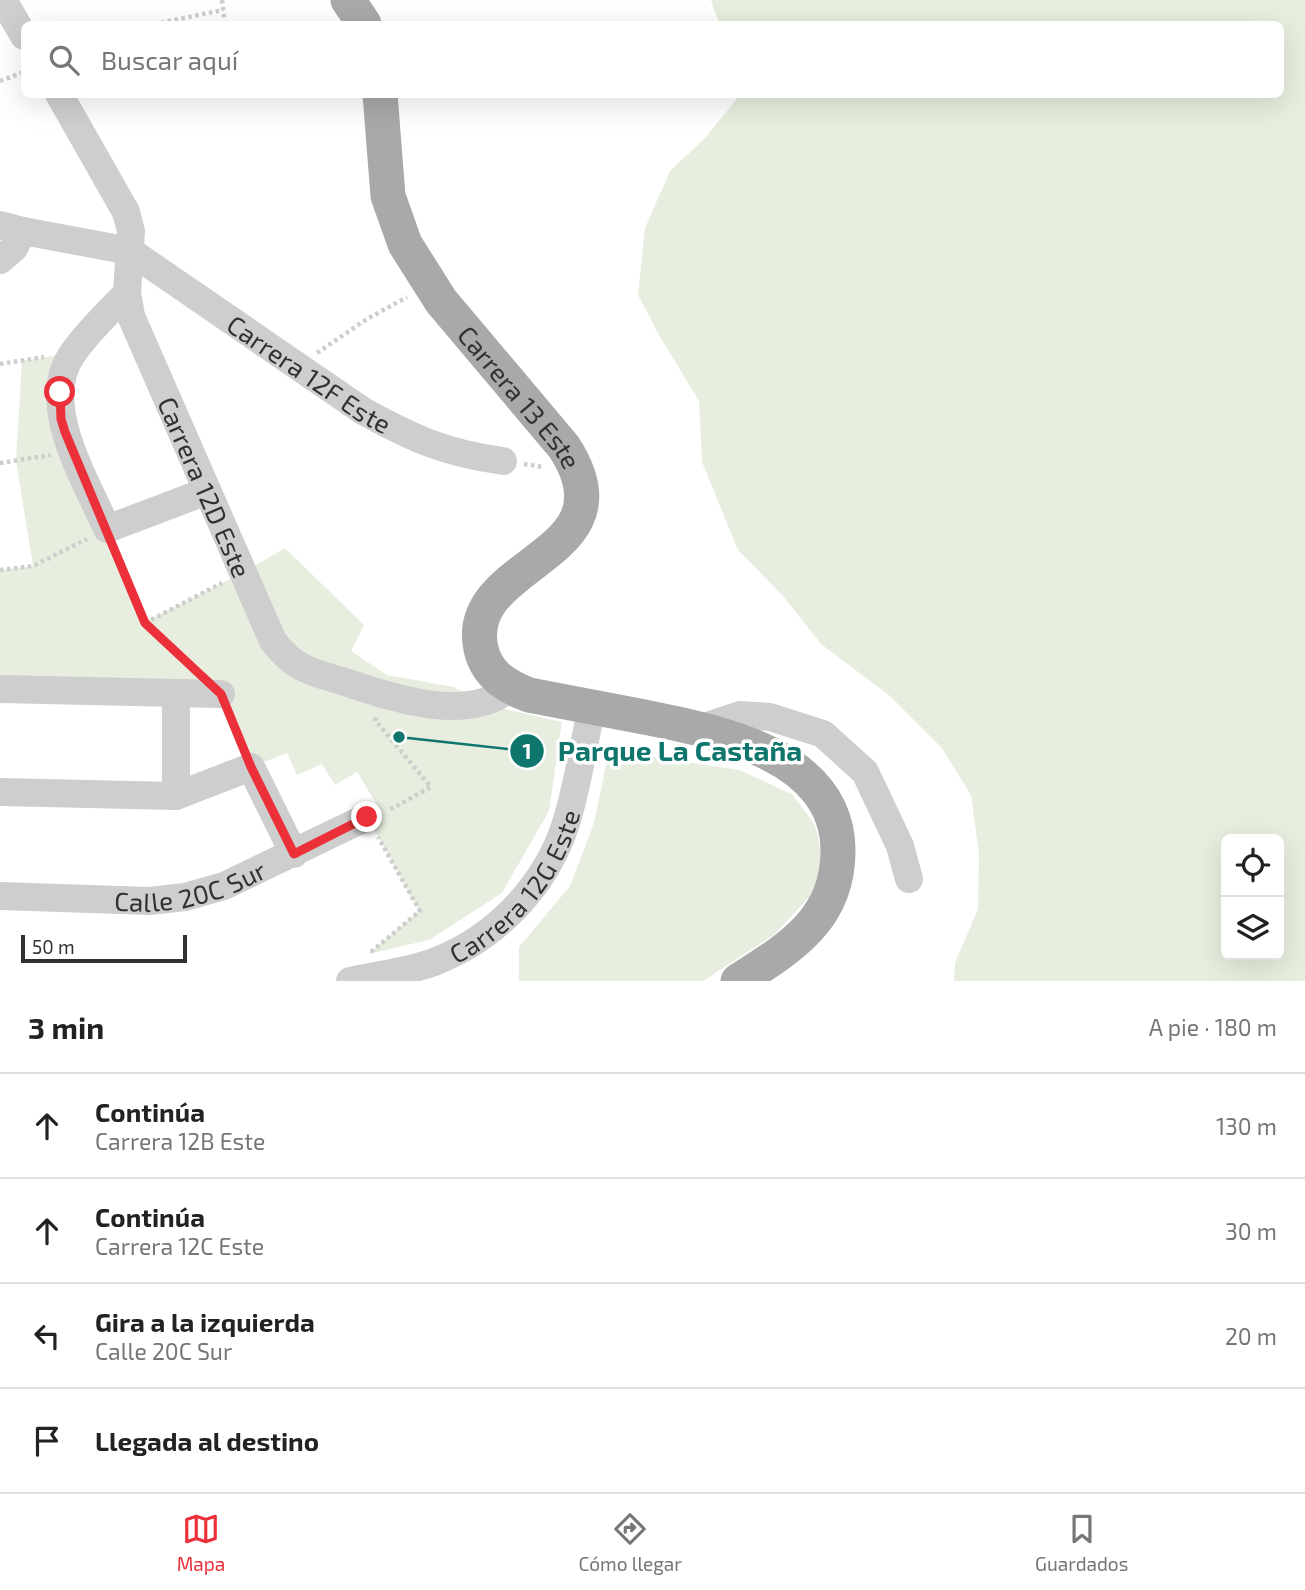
<!DOCTYPE html>
<html lang="es">
<head>
<meta charset="utf-8">
<style>
  body { margin:0; font-family:"Exo 2",sans-serif; background:#f6f6f6; color:#222 }
  .controls { position:absolute; right:21px; bottom:21px; display:grid; overflow:hidden; border-radius:10px; box-shadow:0 7px 28px #0002 }
  .controls button { width:63px; height:63px; display:grid; place-items:center; padding:0; border:0; border-bottom:2px solid #e0e0e0; background:#fff; color:#222; font:35px sans-serif }
  .scale { position:absolute; left:21px; bottom:18px; width:166px; box-sizing:border-box; padding-left:7px; border:4px solid #313131; border-top:0; font-size:19px; line-height:24px; white-space:nowrap; color:#313131; -webkit-text-stroke:5px #fff; paint-order:stroke }
  .stop { position:absolute; width:21px; height:21px; margin:-16px; border:5px solid #eb3039; border-radius:50%; background:#fff }
  .stop.end { background:#eb3039; border-color:#fff; box-shadow:0 2px 7px #0008 }
  .list { margin:0; padding:0; list-style:none }
  h2 { display:flex; justify-content:space-between; align-items:center; height:91px; margin:0; padding:0 28px; font-size:30px }
  h2 small { font-size:23px; font-weight:400; color:#767676 }
  .list li { display:grid; grid-template-columns:46px 1fr auto; gap:21px; align-items:center; box-sizing:border-box; height:105px; padding:0 28px; border-top:2px solid #e0e0e0 }
  .list b { display:block; font-size:26px; white-space:nowrap }
  .list p { margin:0; font-size:23px; white-space:nowrap; color:#767676 }
  .list em { font-size:23px; font-style:normal; color:#767676 }
  .icon { flex:none; width:38px; height:38px; fill:none; stroke:currentColor; stroke-width:2; stroke-linecap:round; stroke-linejoin:round }
  .map { position:relative; flex:none; width:1305px; height:981px; overflow:hidden }
  .search { position:absolute; background:#fff; box-shadow:0 7px 28px #0002; left:21px; right:21px; top:21px; height:77px; display:flex; align-items:center; gap:18px; box-sizing:border-box; padding:0 24px; border-radius:10px; color:#767676; font-size:26px }
  .sheet { height:511px; background:#fff }
  nav { display:flex; justify-content:space-around; align-items:center; box-sizing:border-box; height:98px; border-top:2px solid #e0e0e0; background:#fff; font-size:19px; color:#767676 }
  nav a { display:grid; justify-items:center; gap:4px }
  nav .on { color:#eb3039 }
  .map>svg:first-child { display:block }
  .green { fill:#e7eedf; fill-rule:evenodd }
  .lines { fill:none; stroke-linecap:round; stroke-linejoin:round }
  .path { stroke:#cecece; stroke-width:4.5; stroke-dasharray:3.5 3.5; stroke-linecap:butt }
  .minor { stroke:#cecece; stroke-width:28 }
  .major { stroke:#a9a9a9; stroke-width:35 }
  .route { stroke:#eb3039; stroke-width:9 }
  .labels { text-anchor:middle; dominant-baseline:central; stroke-width:7; stroke-linejoin:round; paint-order:stroke }
  .street-label { font-size:26px; fill:#313131; stroke:#fff }
  .leader { fill:none; stroke:#0f766e; stroke-width:2.5 }
  .callout-dot { fill:#0f766e; stroke:#fff; stroke-width:2.5 }
  .mark-label { font-size:21px; text-anchor:middle; font-weight:bold; fill:#fff }
  .callout-label { font-size:28px; text-anchor:middle; font-weight:bold; fill:#0f766e; stroke:#fff; stroke-width:7; stroke-linejoin:round; paint-order:stroke }
</style>
</head>
<body>
<div class="map">
<svg width="1305" height="981" viewBox="0 0 1305 981">
  <rect width="100%" height="100%" fill="#fff"/>
  <g class="green">
    <path d="M711,0H1305V981H954L955,963L978,909L979,854L971,795L941,747L890,696L821,644L783,596L738,550L702,462L699,401L659,335L638,295L645,228L670,171L705,138L740,95L1280,94V24H719ZM1279,839V955H1226V839Z"/>
    <polygon points="72,353 62,379 107,529 145,622 244,572 285,548 364,625 351,651 387,675 454,687 491,706 562,722 549,811 502,893 429,940 368,954 419,911 367,817 382,813 357,772 335,785 322,764 297,775 287,753 251,767 221,694 0,677 0,570 33,566 16,461 22,361"/>
    <polygon points="609,750 739,770 792,794 815,825 824,865 809,897 775,934 703,981 519,981 519,947 570,886 594,823"/>
  </g>
  <g class="lines">
    <g class="path">
      <polyline points="222,0 225,24"/>
      <polyline points="154,24 223,10"/>
      <polyline points="0,81 24,72"/>
      <polyline points="317,353 367,319 407,297"/>
      <polyline points="0,364 44,357"/>
      <polyline points="0,463 51,455"/>
      <polyline points="524,464 543,467"/>
      <polyline points="116,552 145,623 195,669"/>
      <polyline points="0,570 33,566 87,539"/>
      <polyline points="145,623 222,583"/>
      <polyline points="229,714 242,745"/>
      <polyline points="377,718 375,720 431,787 389,810"/>
      <polyline points="371,952 420,911 378,837"/>
    </g>
    <g class="minor">
      <polyline points="3,0 24,36"/>
      <path id="s1" d="M59,94L126,212L131,231L127,293L131,316L273,641C281,651 289,660 300,666C316,675 334,678 351,684C396,699 469,723 510,688"/>
      <path id="s2" d="M0,225L23,231L130,251L363,411C414,439 445,453 503,461"/>
      <polyline points="0,260 14,248 23,231"/>
      <path d="M127,293C109,312 88,331 73,353C37,403 86,480 107,529L207,491"/>
      <polyline points="0,689 221,694"/>
      <polyline points="176,693 176,796"/>
      <polyline points="701,728 740,715 770,717 823,734 865,772 900,846 909,879"/>
      <polyline points="0,792 176,796 251,767 294,854"/>
      <path id="s3" d="M0,896L150,901L185,897L224,886L367,817"/>
      <path id="s4" d="M350,981C378,975 407,972 434,962C496,938 546,886 566,823C578,785 583,746 592,707"/>
    </g>
    <g class="major">
      <polyline points="348,0 364,24"/>
      <path id="s5" d="M380,94L388,196L405,244L441,301L564,447C637,559 461,559 481,649C487,675 506,686 529,695C565,702 602,709 639,716C713,731 836,752 838,849C839,919 790,948 738,981"/>
    </g>
  </g>
  <g class="lines">
    <polyline class="route" points="60,392 61,419 65,432 145,623 221,694 251,767 294,854 367,817"/>
  </g>
  <g class="labels">
    <g class="street-label">
      <text stroke="none"><textPath href="#s2" startOffset="350">Carrera 12F Este</textPath></text>
      <text stroke="none"><textPath href="#s5" startOffset="345">Carrera 13 Este</textPath></text>
      <text stroke="none"><textPath href="#s1" startOffset="427">Carrera 12D Este</textPath></text>
      <text stroke="none"><textPath href="#s4" startOffset="201">Carrera 12G Este</textPath></text>
      <text stroke="none"><textPath href="#s3" startOffset="192">Calle 20C Sur</textPath></text>
    </g>
  </g>
  <path class="leader" d="M399 737L527 751"/>
  <g class="callout-dot">
    <circle cx="399" cy="737" r="7"/>
    <circle cx="527" cy="751" r="18"/>
  </g>
  <g class="mark-label">
    <text x="527" y="759">1</text>
  </g>
  <g class="callout-label">
    <text x="680" y="761">Parque La Castaña</text>
  </g>
</svg>
<div class="controls">
<button><svg class="icon" aria-label="locate" viewBox="0 0 24 24"><circle cx="12" cy="12" r="6"/><path d="M12 2v4M12 18v4M2 12h4M18 12h4"/></svg></button>
<button><svg class="icon" aria-label="layers" viewBox="0 0 24 24"><path d="M12 4l9 5-9 5-9-5zM3 14l9 5 9-5"/></svg></button>
</div>
<div class="scale">50 m</div>
<div class="stop" style="left:60px;top:392px"></div>
<div class="stop end" style="left:367px;top:817px"></div>
<div class="search"><svg class="icon" aria-label="search" viewBox="0 0 24 24"><circle cx="10" cy="10" r="6"/><path d="M15 15l6 6"/></svg>Buscar aquí</div>
</div>
<section class="sheet">
<h2>3 min<small>A pie · 180 m</small></h2>
<ul class="list">
<li><svg class="icon" aria-label="ahead" viewBox="0 0 24 24"><path d="M12 20V5M6 11l6-6 6 6"/></svg><div><b>Continúa</b><p>Carrera 12B Este</p></div><em>130 m</em></li>
<li><svg class="icon" aria-label="ahead" viewBox="0 0 24 24"><path d="M12 20V5M6 11l6-6 6 6"/></svg><div><b>Continúa</b><p>Carrera 12C Este</p></div><em>30 m</em></li>
<li><svg class="icon" aria-label="left" viewBox="0 0 24 24"><path d="M17 20v-9H6M10 6l-5 5 5 5"/></svg><div><b>Gira a la izquierda</b><p>Calle 20C Sur</p></div><em>20 m</em></li>
<li><svg class="icon" aria-label="arrive" viewBox="0 0 24 24"><path d="M6 21V4h12l-3 4 3 4H6"/></svg><div><b>Llegada al destino</b></div></li>
</ul>
</section>
<nav>
<a class="on"><svg class="icon" aria-label="map" viewBox="0 0 24 24"><path d="M3 6l6-2 6 2 6-2v14l-6 2-6-2-6 2zM9 4v14M15 6v14"/></svg>Mapa</a>
<a><svg class="icon" aria-label="directions" viewBox="0 0 24 24"><path d="M12 3l9 9-9 9-9-9zM9 14v-3h6M13 9l2 2-2 2"/></svg>Cómo llegar</a>
<a><svg class="icon" aria-label="saved" viewBox="0 0 24 24"><path d="M7 4h10v16l-5-4-5 4z"/></svg>Guardados</a>
</nav>
</body>
</html>
